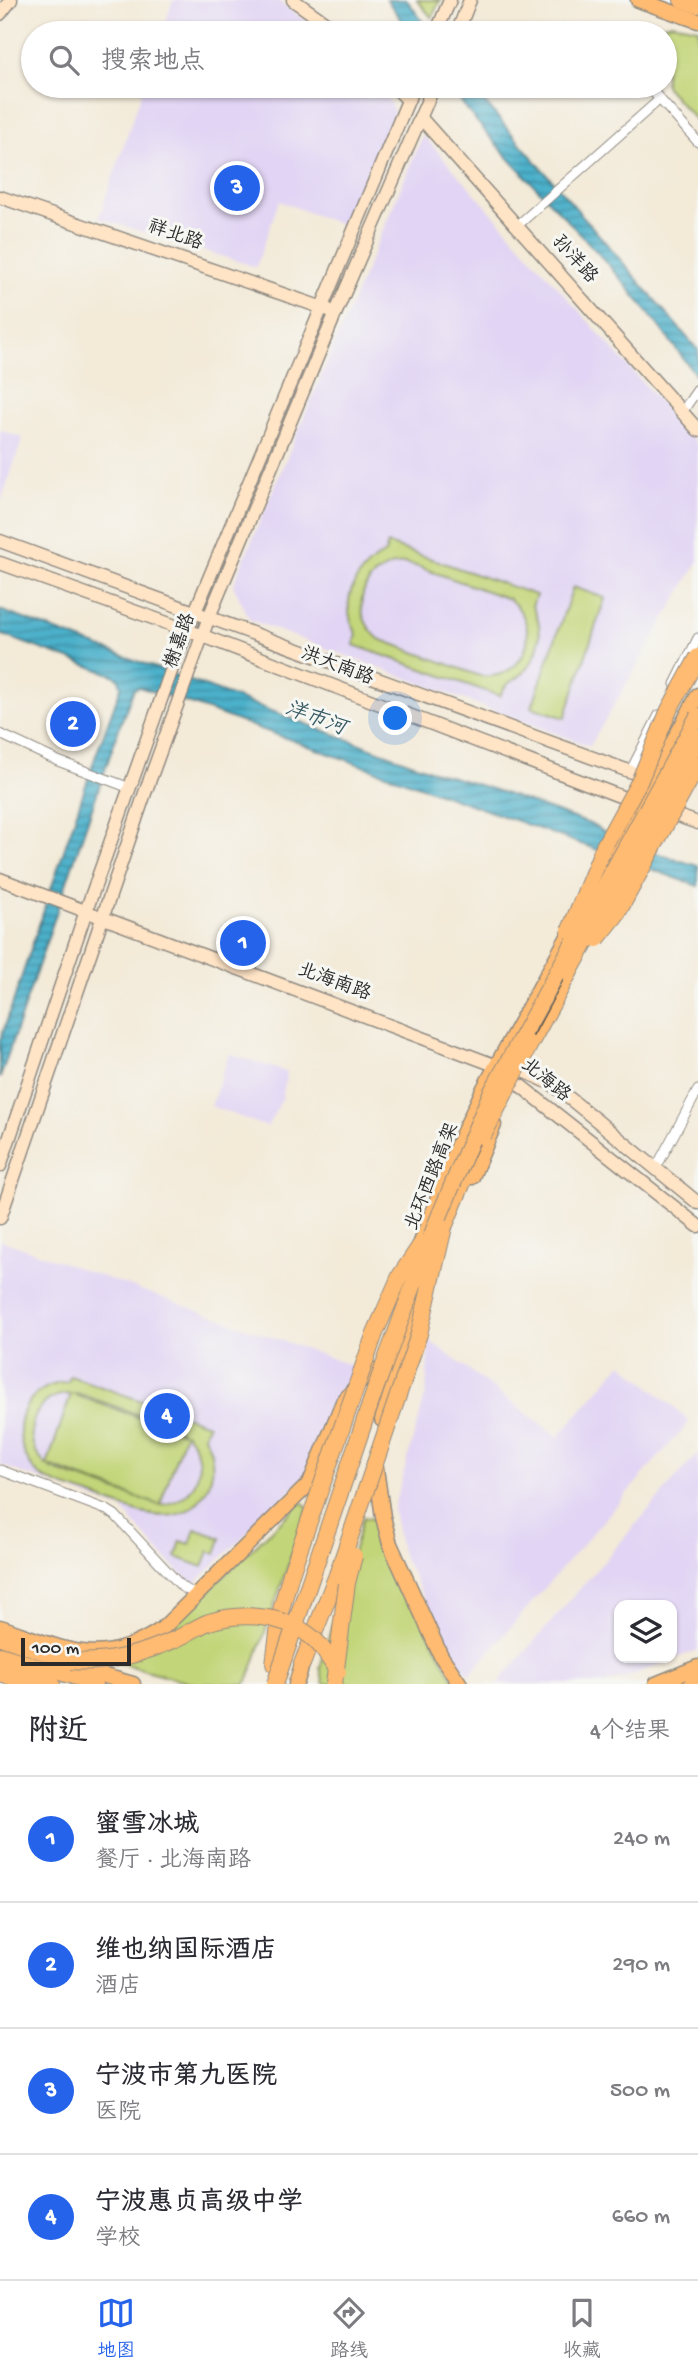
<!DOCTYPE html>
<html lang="zh">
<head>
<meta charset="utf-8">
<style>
  body { margin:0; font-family:"Gochi Hand","LXGW WenKai TC",sans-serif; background:#f7f7f7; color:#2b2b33 }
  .controls { position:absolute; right:21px; bottom:21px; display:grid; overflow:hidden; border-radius:14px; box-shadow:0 2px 5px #0004 }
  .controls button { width:63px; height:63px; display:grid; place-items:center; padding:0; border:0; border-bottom:2px solid #e1e1e2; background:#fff; color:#2b2b33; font:35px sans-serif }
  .scale { position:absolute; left:21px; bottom:18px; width:110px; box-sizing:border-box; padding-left:7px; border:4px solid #2b2b2b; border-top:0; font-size:19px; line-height:24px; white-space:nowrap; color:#2b2b2b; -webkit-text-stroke:5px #f6f6f2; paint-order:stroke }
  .you { position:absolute; left:396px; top:719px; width:24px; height:24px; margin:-18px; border:5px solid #fff; border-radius:50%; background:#1a73e8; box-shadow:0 0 0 10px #1a73e833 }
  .badge { display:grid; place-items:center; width:46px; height:46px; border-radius:50%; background:#2563eb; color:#fff; font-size:23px; font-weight:700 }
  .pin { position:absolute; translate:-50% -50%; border:4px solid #fff; box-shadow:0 2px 7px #0006 }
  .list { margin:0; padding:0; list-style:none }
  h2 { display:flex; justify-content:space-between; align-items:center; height:91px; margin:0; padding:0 28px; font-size:30px }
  h2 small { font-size:23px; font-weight:400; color:#7c7c81 }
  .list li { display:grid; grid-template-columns:46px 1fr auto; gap:21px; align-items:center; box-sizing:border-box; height:126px; padding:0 28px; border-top:2px solid #e1e1e2 }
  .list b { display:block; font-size:26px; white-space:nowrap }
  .list p { margin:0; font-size:23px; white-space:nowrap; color:#7c7c81 }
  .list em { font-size:23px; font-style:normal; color:#7c7c81 }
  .icon { flex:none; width:38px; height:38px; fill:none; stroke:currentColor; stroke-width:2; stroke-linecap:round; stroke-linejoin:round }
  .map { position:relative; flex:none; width:698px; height:1684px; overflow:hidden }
  .search { position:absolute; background:#fff; box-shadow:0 2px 5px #0004; left:21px; right:21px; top:21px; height:77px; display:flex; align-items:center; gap:18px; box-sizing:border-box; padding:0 24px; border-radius:38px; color:#7c7c81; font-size:26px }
  .sheet { height:595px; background:#fff }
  nav { display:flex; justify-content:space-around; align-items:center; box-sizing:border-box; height:98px; border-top:2px solid #e1e1e2; background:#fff; font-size:19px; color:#7c7c81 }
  nav a { display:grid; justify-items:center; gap:4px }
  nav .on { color:#2563eb }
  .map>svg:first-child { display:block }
  .built { fill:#e1d4f4; fill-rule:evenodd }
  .green { fill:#c2d578; stroke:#768052; stroke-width:2; fill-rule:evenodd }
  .water { fill:url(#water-rules); stroke:#3b6e7a; stroke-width:2 }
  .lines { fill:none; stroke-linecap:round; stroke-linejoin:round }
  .street-casing { stroke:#8f8a82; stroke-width:11 }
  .secondary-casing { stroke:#8f8a82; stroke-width:15 }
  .primary-casing { stroke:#8f8a82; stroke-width:17 }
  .highway-casing { stroke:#8f8a82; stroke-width:18 }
  .street { stroke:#fff; stroke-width:9 }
  .secondary { stroke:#ffe4c6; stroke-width:12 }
  .primary { stroke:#ffbb71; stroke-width:14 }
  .highway { stroke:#ffbb71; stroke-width:16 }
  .rail-casing { stroke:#2b2b2b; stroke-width:5 }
  .rail { stroke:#f6f6f2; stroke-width:2.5; stroke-dasharray:8; stroke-linecap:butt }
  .highway-bridge-casing { stroke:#8f8a82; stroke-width:18; stroke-linecap:butt }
  .highway-bridge { stroke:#ffbb71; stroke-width:16 }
  .labels { text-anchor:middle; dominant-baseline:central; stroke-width:6; stroke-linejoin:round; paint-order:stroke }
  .street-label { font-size:19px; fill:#2b2b2b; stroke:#f6f6f2 }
  .water-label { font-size:21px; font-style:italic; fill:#365a63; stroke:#f6f6f2 }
</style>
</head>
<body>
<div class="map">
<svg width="698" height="1684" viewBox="0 0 698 1684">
  <defs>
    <pattern id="water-rules" width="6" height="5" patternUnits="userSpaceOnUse" patternTransform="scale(1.75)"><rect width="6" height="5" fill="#4bb0ca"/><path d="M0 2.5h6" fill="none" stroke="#3f8fa4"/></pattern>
  </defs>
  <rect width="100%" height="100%" fill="#f6f6f2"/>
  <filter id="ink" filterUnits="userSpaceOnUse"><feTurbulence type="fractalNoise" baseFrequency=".0143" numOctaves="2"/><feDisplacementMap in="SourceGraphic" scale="14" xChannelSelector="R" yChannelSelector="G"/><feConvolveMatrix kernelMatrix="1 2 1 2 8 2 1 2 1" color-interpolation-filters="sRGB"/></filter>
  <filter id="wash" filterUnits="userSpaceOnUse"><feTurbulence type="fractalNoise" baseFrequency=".00686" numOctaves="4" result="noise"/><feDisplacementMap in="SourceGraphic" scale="28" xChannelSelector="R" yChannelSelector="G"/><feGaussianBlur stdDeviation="1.57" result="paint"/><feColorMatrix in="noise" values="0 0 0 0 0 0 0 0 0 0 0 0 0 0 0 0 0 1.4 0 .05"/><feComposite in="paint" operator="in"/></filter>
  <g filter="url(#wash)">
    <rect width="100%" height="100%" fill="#f3ead8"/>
    <g class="built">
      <polygon points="173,0 277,0 322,33 162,33"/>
      <polygon points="144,86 382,86 394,112 371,174 346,227 279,201 256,267 99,218"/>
      <polygon points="423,135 698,445 698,562 590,746 250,620 233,585"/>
      <polygon points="0,430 23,438 0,504"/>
      <polygon points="229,1054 287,1072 282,1099 267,1127 211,1106"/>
      <polygon points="0,1240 356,1367 303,1479 193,1585 158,1551 122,1509 0,1465"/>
      <polygon points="429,1340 558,1437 622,1363 690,1421 470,1674 455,1660 401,1552 393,1510 426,1393"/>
      <path d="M698,1453V1650L624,1678L602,1684H497ZM619,1605H672V1658H619Z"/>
    </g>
    <g class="green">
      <polygon points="417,0 440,0 432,18"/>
      <polygon points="672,23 698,28 698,123 665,86 665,33 645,33 644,29"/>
      <path d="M388,544L536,595L532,606C545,628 541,655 523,673C512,684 507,679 500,696L354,645L357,634C337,601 356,570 385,553ZM404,563L416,566L509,599C544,626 527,681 480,676L379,639C347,611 361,568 404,563Z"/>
      <polygon points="573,587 605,598 565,718 532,707"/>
      <path d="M70,1376L208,1424L204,1436C213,1451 215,1467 209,1484C187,1539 129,1509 90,1495C73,1489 53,1485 39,1475C6,1442 16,1386 68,1382ZM71,1394L47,1465L159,1505L54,1470C17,1450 28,1393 71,1394ZM72,1394L83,1395L178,1429L183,1433ZM185,1433C211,1460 199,1502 160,1505Z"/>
      <polygon points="303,1503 307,1506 307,1511 248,1681 245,1684 195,1684 117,1662 194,1604 299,1504"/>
      <polygon points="363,1517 372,1519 377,1523 393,1564 456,1684 324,1684 320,1668"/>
      <polygon points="195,1529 221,1538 216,1554 209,1551 203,1567 176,1557 181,1541 190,1544"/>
    </g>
    <g class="water">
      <polygon points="387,0 407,0 431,33 411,33"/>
      <path d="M449,86H466L478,99H482L698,350V378C668,338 638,298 605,261C553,203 495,149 449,86Z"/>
      <polygon points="0,610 430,770 495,790 590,824 606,833 662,855 698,866 698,886 188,703 139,687 134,689 122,720 0,1078 0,1041 96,755 121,687 119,679 113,675 0,634"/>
    </g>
  </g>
  <g filter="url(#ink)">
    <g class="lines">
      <defs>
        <g id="street">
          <polyline points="648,86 698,142"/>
          <polyline points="518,225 660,99"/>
          <polyline points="682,412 698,389"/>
          <polyline points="675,684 698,638"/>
          <polyline points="0,734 58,761 130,788"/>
          <polyline points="630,772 659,715"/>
          <polyline points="657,1166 698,1090"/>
          <polyline points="0,1470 107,1510 115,1515 182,1587 197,1595"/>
        </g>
        <g id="secondary">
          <polyline points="293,0 340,33"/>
          <polyline points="0,14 11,0"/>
          <polyline points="436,33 450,0"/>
          <polyline points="457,33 470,0"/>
          <polyline points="394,86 408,100"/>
          <polyline points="420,117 698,430"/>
          <polyline points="0,197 329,310"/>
          <polyline points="0,541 648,778"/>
          <polyline points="0,563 203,636 635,802"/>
          <polyline points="666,812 698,823"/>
          <polyline points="0,879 497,1066 524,1071 552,1084 698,1203"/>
          <polyline points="507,1075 698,1226"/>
          <polyline points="0,1166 86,911 175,660 414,86"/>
          <polyline points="0,1218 145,793 209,617 336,312 434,86"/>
        </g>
        <g id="primary">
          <polyline points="638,0 698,21"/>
          <polyline points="591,895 698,695"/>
          <polyline points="472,1177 494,1125"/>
          <polyline points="417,1253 458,1144 484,1088 576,922"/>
          <polyline points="382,1420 420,1306"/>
          <polyline points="375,1462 383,1517 390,1544 441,1656 460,1684"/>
          <path d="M0,1627C65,1649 100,1671 162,1629L310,1483L343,1402L360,1382L374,1371"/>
          <polyline points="0,1654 95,1684"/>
          <polyline points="65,1665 133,1684"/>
          <polyline points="0,1674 27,1684"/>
          <polyline points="296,1684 305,1655"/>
          <polyline points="656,1684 698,1667"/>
          <polyline points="691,1684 698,1681"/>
        </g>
        <g id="highway">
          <polyline points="682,0 698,5"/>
          <polyline points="530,1044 569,973"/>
          <polyline points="444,1227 472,1161"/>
          <polyline points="0,1637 71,1661"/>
          <polyline points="0,1664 52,1684"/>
          <polyline points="274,1664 281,1610 291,1573"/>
          <polyline points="302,1664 337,1575"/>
        </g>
      </defs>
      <use href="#street" class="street-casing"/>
      <use href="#secondary" class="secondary-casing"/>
      <use href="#primary" class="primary-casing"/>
      <use href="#highway" class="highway-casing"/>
      <use href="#street" class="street"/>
      <use href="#secondary" class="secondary"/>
      <use href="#primary" class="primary"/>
      <use href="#highway" class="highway"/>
      <defs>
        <polyline id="rail" points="382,1386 440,1226 499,1095 698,726"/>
      </defs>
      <use href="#rail" class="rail-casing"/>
      <use href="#rail" class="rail"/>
      <defs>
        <g id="highway-bridge">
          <polyline points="570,930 604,846 639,782 669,710 698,657"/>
          <polyline points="597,939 617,914 698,765"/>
          <polyline points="569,973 698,739"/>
          <polyline points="483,1136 530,1044"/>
          <polyline points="291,1573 375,1333 400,1276 422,1243"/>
          <polyline points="337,1575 419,1334 444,1227"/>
          <path d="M71,1661C108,1664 142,1654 176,1639C187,1634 198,1626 209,1622C244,1611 289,1615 316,1641C325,1650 331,1662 338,1672"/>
          <polyline points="275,1684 376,1387 436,1224 491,1093 698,716"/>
          <polyline points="334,1684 347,1583 354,1556"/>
        </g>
      </defs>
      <use href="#highway-bridge" class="highway-bridge-casing"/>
      <use href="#highway-bridge" class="highway-bridge"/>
    </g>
  </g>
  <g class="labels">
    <g class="street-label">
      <text transform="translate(175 236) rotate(19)">祥北路</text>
      <text transform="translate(574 260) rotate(48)">孙洋路</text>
      <text transform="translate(181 641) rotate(-70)">榭嘉路</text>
      <text transform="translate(337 667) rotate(21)">洪大南路</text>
      <text transform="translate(334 983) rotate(20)">北海南路</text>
      <text transform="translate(545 1081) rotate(39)">北海路</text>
      <text transform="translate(433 1177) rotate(-68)">北环西路高架</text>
    </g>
    <g class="water-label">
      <text transform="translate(315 720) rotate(20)">洋市河</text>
    </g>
  </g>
</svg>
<div class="controls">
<button><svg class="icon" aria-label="layers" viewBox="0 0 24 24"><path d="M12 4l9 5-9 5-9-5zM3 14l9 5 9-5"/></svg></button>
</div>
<div class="scale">100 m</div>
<div class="you"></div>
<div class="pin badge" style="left:243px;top:943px">1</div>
<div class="pin badge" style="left:73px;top:724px">2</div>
<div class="pin badge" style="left:237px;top:188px">3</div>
<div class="pin badge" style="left:167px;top:1416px">4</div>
<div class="search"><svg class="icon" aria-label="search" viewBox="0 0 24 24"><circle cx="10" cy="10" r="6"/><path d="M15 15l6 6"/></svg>搜索地点</div>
</div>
<section class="sheet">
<h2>附近<small>4个结果</small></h2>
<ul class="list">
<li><span class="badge">1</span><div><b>蜜雪冰城</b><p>餐厅 · 北海南路</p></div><em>240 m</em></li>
<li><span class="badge">2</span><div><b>维也纳国际酒店</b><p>酒店</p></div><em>290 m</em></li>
<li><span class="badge">3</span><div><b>宁波市第九医院</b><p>医院</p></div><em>500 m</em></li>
<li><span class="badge">4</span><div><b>宁波惠贞高级中学</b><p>学校</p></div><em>660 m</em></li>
</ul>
</section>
<nav>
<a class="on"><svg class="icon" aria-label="map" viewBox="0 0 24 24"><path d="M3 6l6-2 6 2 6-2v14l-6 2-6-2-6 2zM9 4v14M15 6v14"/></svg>地图</a>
<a><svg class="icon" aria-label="directions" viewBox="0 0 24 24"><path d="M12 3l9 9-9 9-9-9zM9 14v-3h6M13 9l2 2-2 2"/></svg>路线</a>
<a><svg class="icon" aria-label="saved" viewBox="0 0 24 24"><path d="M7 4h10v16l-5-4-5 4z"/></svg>收藏</a>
</nav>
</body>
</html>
